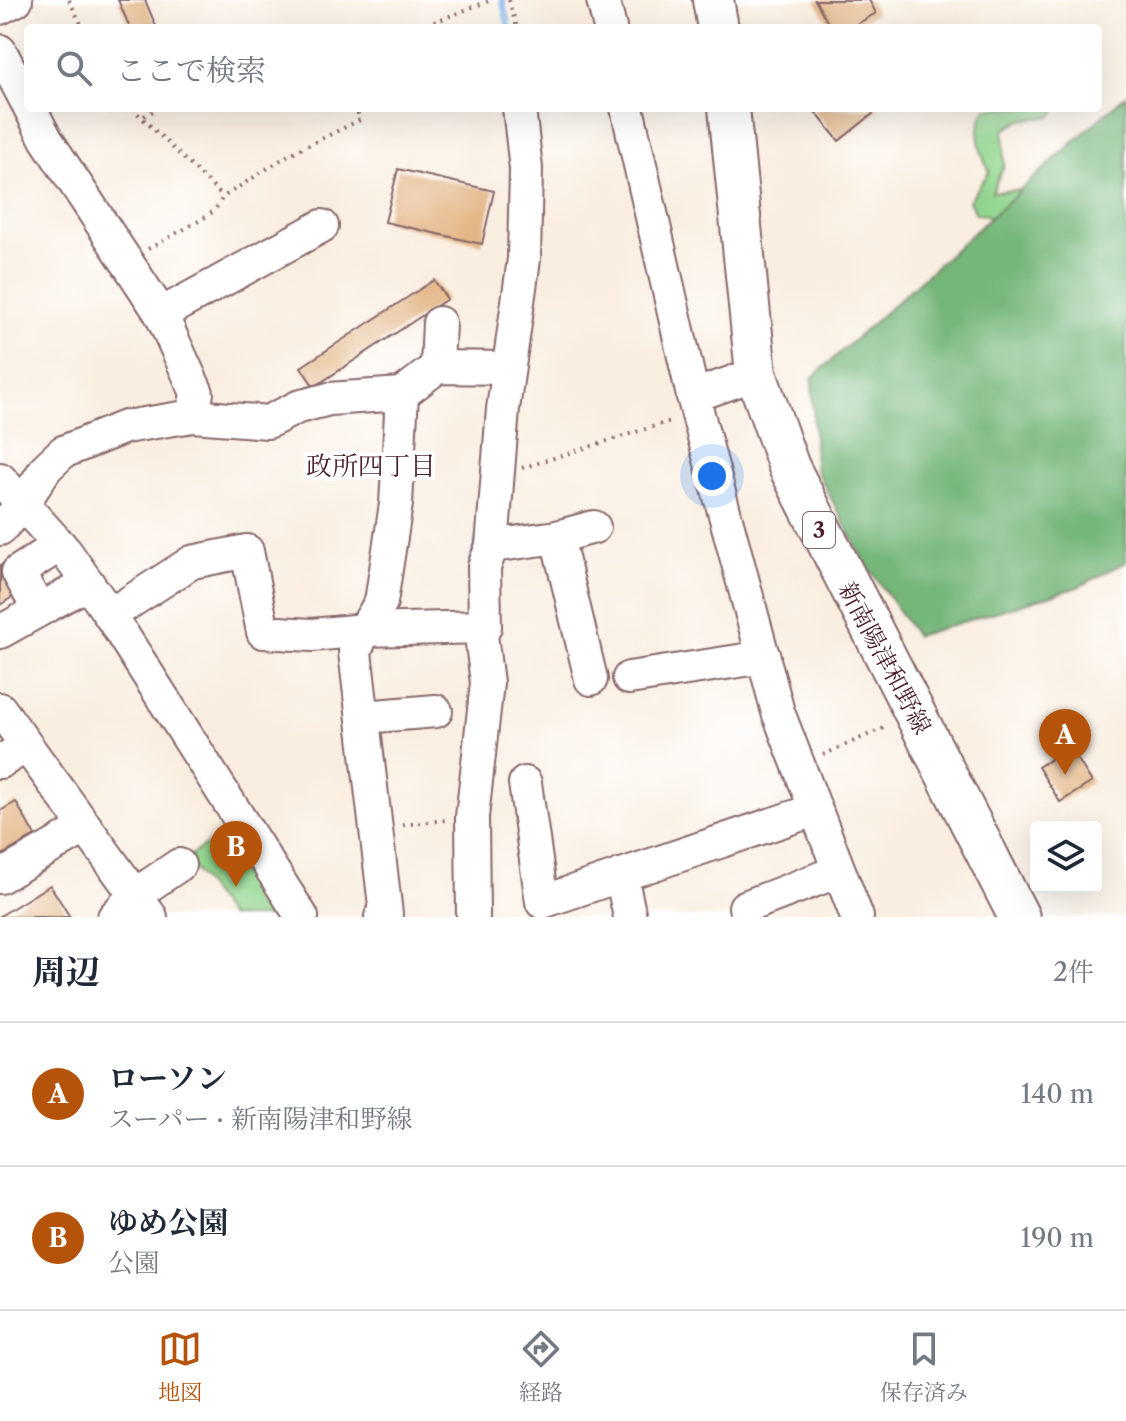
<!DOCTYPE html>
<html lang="ja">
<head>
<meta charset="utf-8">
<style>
  body { margin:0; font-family:"Libre Caslon Text","Noto Serif JP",serif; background:#f6f6f7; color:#1f2937 }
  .controls { position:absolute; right:24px; bottom:24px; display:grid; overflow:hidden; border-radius:8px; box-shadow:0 8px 32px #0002 }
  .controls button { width:72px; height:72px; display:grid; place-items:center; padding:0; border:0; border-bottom:2px solid #e0e1e3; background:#fff; color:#1f2937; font:40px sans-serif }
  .you { position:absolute; left:712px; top:476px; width:28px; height:28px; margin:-20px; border:6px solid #fff; border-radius:50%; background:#1a73e8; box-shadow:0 0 0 12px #1a73e833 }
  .badge { display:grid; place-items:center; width:52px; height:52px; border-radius:50%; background:#b45309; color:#fff; font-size:26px; font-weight:700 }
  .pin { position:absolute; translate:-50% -66px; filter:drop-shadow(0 2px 4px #0008) }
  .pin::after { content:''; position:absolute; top:42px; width:28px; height:24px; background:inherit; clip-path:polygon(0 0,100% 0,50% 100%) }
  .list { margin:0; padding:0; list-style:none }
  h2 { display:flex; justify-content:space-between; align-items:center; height:104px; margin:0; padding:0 32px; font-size:34px }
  h2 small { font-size:26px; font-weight:400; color:#747a83 }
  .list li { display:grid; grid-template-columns:52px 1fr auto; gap:24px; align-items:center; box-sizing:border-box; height:144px; padding:0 32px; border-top:2px solid #e0e1e3 }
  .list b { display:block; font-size:30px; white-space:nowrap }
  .list p { margin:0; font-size:26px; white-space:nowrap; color:#747a83 }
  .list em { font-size:26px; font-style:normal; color:#747a83 }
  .icon { flex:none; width:44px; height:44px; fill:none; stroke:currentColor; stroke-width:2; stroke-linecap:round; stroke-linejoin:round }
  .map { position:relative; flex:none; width:1126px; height:917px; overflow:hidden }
  .search { position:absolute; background:#fff; box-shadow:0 8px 32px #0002; left:24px; right:24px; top:24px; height:88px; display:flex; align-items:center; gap:20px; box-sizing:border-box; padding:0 28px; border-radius:8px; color:#747a83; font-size:30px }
  .sheet { height:392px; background:#fff }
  nav { display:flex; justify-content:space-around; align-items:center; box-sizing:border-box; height:112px; border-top:2px solid #e0e1e3; background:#fff; font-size:22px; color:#747a83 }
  nav a { display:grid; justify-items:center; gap:4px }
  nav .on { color:#b45309 }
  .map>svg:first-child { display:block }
  .green { fill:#92d58e; stroke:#6e7a5c; stroke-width:2 }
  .forest { fill:#75b679; stroke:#606a52; stroke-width:2 }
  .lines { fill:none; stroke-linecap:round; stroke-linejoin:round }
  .stream { stroke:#7dafe9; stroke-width:6 }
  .building { fill:#e4b788 }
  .minor-casing { stroke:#87676a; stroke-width:36 }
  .major-casing { stroke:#87676a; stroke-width:44 }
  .path { stroke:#87676a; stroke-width:4; stroke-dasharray:2 6; stroke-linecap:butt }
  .minor { stroke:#fff; stroke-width:32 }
  .major { stroke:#fff; stroke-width:40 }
  .labels { text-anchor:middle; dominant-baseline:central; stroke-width:8; stroke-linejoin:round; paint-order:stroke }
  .shield { fill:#fff; stroke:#80626b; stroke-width:2 }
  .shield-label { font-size:22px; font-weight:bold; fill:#4a1f2b }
  .street-label { font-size:24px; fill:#4a1f2b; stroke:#fff }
  .neighbourhood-label { font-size:26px; fill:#4a1f2b; stroke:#fff }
</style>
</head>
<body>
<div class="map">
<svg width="1126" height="917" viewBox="0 0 1126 917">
  <rect width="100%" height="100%" fill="#fff"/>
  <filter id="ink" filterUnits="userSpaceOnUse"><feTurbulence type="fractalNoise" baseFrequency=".0125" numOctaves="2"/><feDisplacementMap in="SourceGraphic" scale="16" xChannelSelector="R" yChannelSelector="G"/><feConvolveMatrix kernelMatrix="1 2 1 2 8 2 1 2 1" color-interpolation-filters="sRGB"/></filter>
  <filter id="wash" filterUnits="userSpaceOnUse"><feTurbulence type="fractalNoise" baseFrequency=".006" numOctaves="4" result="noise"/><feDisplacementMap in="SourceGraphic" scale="32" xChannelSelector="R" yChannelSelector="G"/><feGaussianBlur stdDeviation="1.8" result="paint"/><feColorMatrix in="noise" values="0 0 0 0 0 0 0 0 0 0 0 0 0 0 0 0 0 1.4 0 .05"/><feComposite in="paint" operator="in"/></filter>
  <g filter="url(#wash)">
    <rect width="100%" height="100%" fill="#f9eee0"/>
    <g class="green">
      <path d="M986,108H1057L1052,116L1021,120L1004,130V165L992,192L1057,187L991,231L988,215L976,214L969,201L989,172C979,148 973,132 986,108Z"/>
      <polygon points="226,832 286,917 229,917 186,858"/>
    </g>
    <polygon class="forest" points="1126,95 1126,562 1078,587 916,636 864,561 815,468 812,378"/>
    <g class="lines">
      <g class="stream">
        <polyline points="502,0 509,28"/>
        <polyline points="471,563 479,536"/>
      </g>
    </g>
    <g id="blocks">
      <g class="building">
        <polygon points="118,0 145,0 156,26 130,28"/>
        <polygon points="815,0 869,0 876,13 850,28 831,28"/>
        <polygon points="812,108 880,108 839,141"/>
        <polygon points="398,169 494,191 482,244 385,222"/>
        <polygon points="434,280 447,299 314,387 301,367"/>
        <polygon points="2,564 20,592 0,605 0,565"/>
        <polygon points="1070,747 1092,782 1060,802 1038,767"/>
        <polygon points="16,802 35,836 0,856 0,811"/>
        <polygon points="50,885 70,917 0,917 0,916"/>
      </g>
    </g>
  </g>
  <g filter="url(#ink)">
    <use href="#blocks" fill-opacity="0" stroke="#87676a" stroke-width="2"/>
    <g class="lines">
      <defs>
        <g id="minor">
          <polyline points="603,0 610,28"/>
          <polyline points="0,8 16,0"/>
          <polyline points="0,51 28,104"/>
          <polyline points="30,108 46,139 161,314 197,393 193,416"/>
          <polyline points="627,108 693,396 778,712 857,917"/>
          <polyline points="161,314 322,226"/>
          <polyline points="437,367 439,323"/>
          <polyline points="402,394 437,367 508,368"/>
          <polyline points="693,396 756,374"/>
          <polyline points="0,479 66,552 110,615 302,917"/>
          <polyline points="0,529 23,504 46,468 63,452 125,427 193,416 268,422 298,407 329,399 402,394 396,504 381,602 364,630 312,635 263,632 247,551 192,562 110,615"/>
          <polyline points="557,537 594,527"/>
          <polyline points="492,546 503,409 524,259 526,169 519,108"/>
          <polyline points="39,610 18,572 60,545"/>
          <polyline points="0,632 88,583"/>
          <polyline points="629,678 764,657"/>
          <polyline points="0,709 151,917"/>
          <polyline points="363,717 436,711"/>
          <polyline points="0,762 25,747"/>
          <polyline points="525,783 542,902 814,810"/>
          <polyline points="621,875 630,917"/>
          <polyline points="0,877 86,827"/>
          <polyline points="745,907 839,871"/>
          <polyline points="114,917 135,895 179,865"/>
          <polyline points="381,917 386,914 355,652 364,630 485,627 484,567 492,546 557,537 591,679"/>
          <polyline points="473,917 472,817 487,683 480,627"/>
        </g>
        <g id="major">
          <polyline points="713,0 718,28"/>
          <polyline points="729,108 756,374 789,467 1019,917"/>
        </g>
      </defs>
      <use href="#minor" class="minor-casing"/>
      <use href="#major" class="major-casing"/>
      <g class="path">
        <polyline points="69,0 83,28"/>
        <polyline points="509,0 517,28"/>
        <polyline points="419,28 491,0"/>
        <polyline points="132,108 223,197"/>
        <polyline points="144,116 159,108"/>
        <polyline points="148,249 204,218 215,210 223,197 290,154 360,120 356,108"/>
        <polyline points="522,468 674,420"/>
        <polyline points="823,755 888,726"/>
        <polyline points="403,825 446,820"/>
      </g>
      <use href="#minor" class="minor"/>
      <use href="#major" class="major"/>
    </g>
  </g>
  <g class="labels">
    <rect class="shield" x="803" y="512" width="32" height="36" rx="6"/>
    <g class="shield-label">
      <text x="819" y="530">3</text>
    </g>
    <g class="street-label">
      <text transform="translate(885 658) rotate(62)">新南陽津和野線</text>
    </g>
    <g class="neighbourhood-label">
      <text x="371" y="466">政所四丁目</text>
    </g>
  </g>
</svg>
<div class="controls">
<button><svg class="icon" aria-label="layers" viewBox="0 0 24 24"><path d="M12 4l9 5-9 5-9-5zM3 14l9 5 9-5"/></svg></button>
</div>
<div class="you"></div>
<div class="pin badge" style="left:1065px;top:775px">A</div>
<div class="pin badge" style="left:236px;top:887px">B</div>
<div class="search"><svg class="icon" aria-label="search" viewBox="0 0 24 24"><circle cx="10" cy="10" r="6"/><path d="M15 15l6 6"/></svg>ここで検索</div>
</div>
<section class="sheet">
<h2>周辺<small>2件</small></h2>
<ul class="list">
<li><span class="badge">A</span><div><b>ローソン</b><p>スーパー · 新南陽津和野線</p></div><em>140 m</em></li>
<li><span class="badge">B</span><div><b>ゆめ公園</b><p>公園</p></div><em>190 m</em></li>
</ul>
</section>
<nav>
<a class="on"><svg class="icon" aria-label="map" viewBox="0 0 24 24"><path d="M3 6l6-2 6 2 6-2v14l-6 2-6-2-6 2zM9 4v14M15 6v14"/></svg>地図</a>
<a><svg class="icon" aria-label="directions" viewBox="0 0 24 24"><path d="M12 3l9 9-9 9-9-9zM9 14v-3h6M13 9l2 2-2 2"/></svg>経路</a>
<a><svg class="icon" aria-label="saved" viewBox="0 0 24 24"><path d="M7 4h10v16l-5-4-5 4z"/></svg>保存済み</a>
</nav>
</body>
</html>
